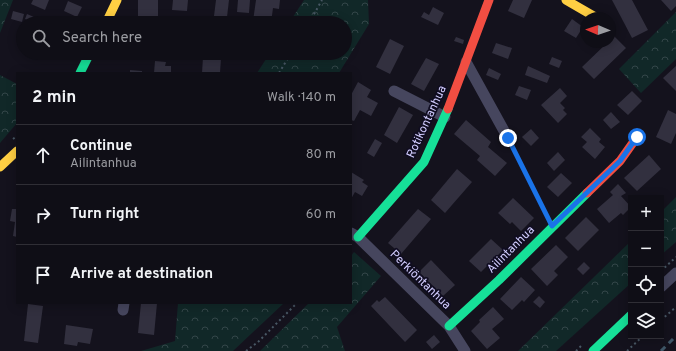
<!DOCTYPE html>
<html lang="en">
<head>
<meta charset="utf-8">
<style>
  body { margin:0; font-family:Overpass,sans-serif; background:#1d1c23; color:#f1f3f6 }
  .controls { position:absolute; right:12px; bottom:12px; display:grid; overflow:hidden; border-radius:0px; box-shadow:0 2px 10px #0003 }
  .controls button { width:36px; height:36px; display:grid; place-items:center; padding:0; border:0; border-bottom:1px solid #2f2e35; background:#0f0e16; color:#f1f3f6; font:20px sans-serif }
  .compass { position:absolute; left:580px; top:12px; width:36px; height:36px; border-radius:50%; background:#0f0e16; box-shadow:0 2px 10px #0003; rotate:272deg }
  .stop { position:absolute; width:12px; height:12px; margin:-9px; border:3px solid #1a73e8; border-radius:50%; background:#fff }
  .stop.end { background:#1a73e8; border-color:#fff; box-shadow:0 1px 4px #0008 }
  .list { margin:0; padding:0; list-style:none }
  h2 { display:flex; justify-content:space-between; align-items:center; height:52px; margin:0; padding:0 16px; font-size:17px }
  h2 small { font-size:13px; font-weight:400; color:#9b9ca1 }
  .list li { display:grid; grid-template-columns:26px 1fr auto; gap:12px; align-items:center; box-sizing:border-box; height:60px; padding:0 16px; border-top:1px solid #2f2e35 }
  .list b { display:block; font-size:15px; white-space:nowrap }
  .list p { margin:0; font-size:13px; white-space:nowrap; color:#9b9ca1 }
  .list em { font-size:13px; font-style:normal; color:#9b9ca1 }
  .icon { flex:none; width:22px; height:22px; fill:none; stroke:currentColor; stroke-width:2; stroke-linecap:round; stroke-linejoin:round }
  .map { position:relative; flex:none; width:676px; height:351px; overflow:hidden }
  .search { position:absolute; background:#0f0e16; box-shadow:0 2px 10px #0003; left:16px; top:16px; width:336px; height:44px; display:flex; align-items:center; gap:10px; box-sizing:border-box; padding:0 14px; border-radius:22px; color:#9b9ca1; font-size:15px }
  .panel { position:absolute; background:#0f0e16; box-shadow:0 2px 10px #0003; left:16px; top:72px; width:336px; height:232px; border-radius:0px }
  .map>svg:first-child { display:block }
  .forest { fill:url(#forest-crowns) }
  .building { fill:#32303f }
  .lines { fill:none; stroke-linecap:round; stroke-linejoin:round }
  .path { stroke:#495865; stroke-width:2; stroke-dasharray:2 3; stroke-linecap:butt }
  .street { stroke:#46465e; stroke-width:11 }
  .fast { stroke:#16e098; stroke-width:9 }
  .slow { stroke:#ffcf43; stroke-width:9 }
  .jam { stroke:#f24e42; stroke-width:9 }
  .rail { stroke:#3f5667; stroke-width:3; stroke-dasharray:6 5; stroke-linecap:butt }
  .route { stroke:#1a73e8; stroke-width:5 }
  .labels { text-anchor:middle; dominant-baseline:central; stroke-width:3.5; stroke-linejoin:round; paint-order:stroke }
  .street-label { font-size:12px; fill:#d2cdff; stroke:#100d21 }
</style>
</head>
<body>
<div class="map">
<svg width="676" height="351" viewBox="0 0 676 351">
  <defs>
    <pattern id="forest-crowns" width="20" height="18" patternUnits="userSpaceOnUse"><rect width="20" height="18" fill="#112828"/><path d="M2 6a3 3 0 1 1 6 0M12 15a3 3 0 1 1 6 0" fill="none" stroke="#334648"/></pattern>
  </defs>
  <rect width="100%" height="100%" fill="#14121d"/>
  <g class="forest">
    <polygon points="0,0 13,0 0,33"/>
    <polygon points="304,0 368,0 369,24 339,73 257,73 270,53 345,53 345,23 289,23"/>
    <polygon points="676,12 676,59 641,93 619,69"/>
    <polygon points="0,75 17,84 17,123 0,143"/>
    <polygon points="676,197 676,242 661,255 661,212"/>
    <polygon points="631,241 631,283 556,351 518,351"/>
    <polygon points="354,252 381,276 337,327 345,351 260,351 309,303 351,303 351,256"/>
    <polygon points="178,303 284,303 233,351 141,351 175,341"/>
  </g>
  <g class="building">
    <polygon points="33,0 49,0 45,10 31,4"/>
    <rect x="138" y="0" width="20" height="17"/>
    <polygon points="173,0 188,0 187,11 172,10"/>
    <polygon points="216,0 229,0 227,17 214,16"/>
    <polygon points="238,0 250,0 249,13 237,12"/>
    <polygon points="256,0 280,0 279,9 273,8 271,23 253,21"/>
    <polygon points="513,0 532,0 524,18 508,11"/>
    <polygon points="612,0 632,0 648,30 632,38"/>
    <polygon points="661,0 676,0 676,6 671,11"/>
    <polygon points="68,1 82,7 77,17 64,11"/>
    <polygon points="433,7 444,13 438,25 421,17 424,12 429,15"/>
    <polygon points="13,11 24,14 22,22 11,19"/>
    <polygon points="27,14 34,17 32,22 25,19"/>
    <rect x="173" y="17" width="8" height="6"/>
    <polygon points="572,19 583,27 576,38 564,31"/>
    <polygon points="614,36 626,48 594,79 582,67 608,42 610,42 610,40"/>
    <polygon points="456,37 464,40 463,44 454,41"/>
    <polygon points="390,39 404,46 390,74 376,67"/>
    <polygon points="496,43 512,48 508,59 492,53"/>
    <polygon points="203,57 221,58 220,73 202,73"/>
    <polygon points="552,57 562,61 559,68 549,64"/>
    <polygon points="426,58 439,64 424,91 411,84"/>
    <polygon points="155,61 166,62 165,66 171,66 171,73 154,73"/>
    <polygon points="528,66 550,76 547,83 525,75"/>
    <polygon points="676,66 676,91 663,78"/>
    <polygon points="489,68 501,74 498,80 486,75"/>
    <polygon points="130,70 142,71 142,73 130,73"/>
    <polygon points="358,82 371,90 367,97 378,103 371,116 360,110 354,121 351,120 351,95"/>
    <polygon points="519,86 531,90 527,100 515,95"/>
    <polygon points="560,88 567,96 560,103 565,108 563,110 567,114 558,123 541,105"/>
    <polygon points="632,91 642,101 628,115 617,105"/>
    <polygon points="399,107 413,115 397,143 384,135"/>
    <polygon points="668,110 676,114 676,133 671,144 656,137"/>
    <polygon points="611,112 620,122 611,129 603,120"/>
    <polygon points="466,120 491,142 488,147 507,163 495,176 477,160 480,156 454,134"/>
    <polygon points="590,128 601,139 599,142 605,147 595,159 582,147 587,142 581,137"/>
    <polygon points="531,129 539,138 531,146 522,137"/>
    <polygon points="375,139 382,143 374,157 367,153"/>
    <polygon points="558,152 565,160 554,171 547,163"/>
    <polygon points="649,155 661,169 637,191 624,178"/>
    <polygon points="457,169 472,182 445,213 431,200"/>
    <polygon points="351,172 364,180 362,182 368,186 362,196 355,192 351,199"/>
    <polygon points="561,173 572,183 558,197 547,187"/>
    <polygon points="618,184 626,193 621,196 631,207 623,215 621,213 609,223 597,209 613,195 610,192"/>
    <polygon points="513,198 534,218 521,231 512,222 510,224 498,213"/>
    <polygon points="12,209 17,209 17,237 13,236 15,222 10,221"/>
    <polygon points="418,209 431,219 401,254 388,243"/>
    <polygon points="586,217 599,230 578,251 565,238"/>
    <polygon points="491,239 503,250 481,272 469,261"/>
    <polygon points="556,245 568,257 554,271 558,275 547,286 531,269"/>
    <polygon points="431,260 455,285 443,296 419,272"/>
    <polygon points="584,262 590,268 583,275 577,269"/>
    <polygon points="521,277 535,290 524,302 522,300 512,310 500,299"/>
    <polygon points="539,296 545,302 540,308 533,302"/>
    <polygon points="385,297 417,330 405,342 371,306 377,300 379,302"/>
    <polygon points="141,303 157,303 154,335 138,333"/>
    <polygon points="28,304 43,306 38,343 24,341"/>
    <polygon points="493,307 504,319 492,329 500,338 487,349 471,331 480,322 479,320"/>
    <polygon points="66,325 93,329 90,344 78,342 77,346 64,344"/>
    <polygon points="434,335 440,342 432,349 426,342"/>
  </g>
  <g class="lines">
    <g class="path">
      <polyline points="309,23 322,0"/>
      <polyline points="279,73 291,53"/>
      <polyline points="13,139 17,136"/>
      <polyline points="512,147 546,214"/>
      <polyline points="661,271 676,257"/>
      <polyline points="661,320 676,307"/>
      <polyline points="246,351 258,342 297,303"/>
      <polyline points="576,351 582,345"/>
      <polyline points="627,351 643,336"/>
    </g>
    <g class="street">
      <polyline points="466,62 508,138"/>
      <polyline points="394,91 445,117"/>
      <polyline points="351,233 358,237 449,326 465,351"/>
      <polyline points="661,287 676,273"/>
      <polyline points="123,310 124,303"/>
    </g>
    <g class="fast">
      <polyline points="80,73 90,53"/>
      <polyline points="358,237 424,162 448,109"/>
      <polyline points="449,326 499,280 587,193"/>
      <polyline points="593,351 631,315"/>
    </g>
    <g class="slow">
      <polyline points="566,0 597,18"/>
      <polyline points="106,23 117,0"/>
      <polyline points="0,167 17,151"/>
    </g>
    <g class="jam">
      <polyline points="448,109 489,0"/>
      <polyline points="587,193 620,161 637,137"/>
    </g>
    <polyline class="rail" points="661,351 676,336"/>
  </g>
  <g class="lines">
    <polyline class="route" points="508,138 552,226 620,161 637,137"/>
  </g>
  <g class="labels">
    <g class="street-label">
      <text transform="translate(427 122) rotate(-65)">Rotikontanhua</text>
      <text transform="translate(511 250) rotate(-45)">Ailintanhua</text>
      <text transform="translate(420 280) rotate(44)">Perkiöntanhua</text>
    </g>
  </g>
</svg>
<div class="controls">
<button>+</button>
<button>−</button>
<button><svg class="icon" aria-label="locate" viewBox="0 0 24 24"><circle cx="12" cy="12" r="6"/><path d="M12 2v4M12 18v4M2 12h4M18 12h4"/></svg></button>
<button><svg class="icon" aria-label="layers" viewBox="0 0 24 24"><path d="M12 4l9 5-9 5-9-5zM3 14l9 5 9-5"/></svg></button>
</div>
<svg class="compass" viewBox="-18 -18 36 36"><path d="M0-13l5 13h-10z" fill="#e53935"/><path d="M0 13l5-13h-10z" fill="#9b9ca1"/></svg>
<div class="stop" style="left:637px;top:137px"></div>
<div class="stop end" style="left:508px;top:138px"></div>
<div class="search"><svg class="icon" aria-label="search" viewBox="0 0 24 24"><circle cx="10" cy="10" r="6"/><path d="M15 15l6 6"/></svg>Search here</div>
<section class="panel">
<h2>2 min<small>Walk · 140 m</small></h2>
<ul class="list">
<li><svg class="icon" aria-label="ahead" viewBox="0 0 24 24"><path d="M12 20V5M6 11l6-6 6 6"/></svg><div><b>Continue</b><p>Ailintanhua</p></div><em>80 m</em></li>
<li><svg class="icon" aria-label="right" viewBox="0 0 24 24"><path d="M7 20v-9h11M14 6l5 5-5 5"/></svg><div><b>Turn right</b></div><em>60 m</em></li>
<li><svg class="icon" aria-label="arrive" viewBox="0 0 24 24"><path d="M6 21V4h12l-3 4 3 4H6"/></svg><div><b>Arrive at destination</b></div></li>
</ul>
</section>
</div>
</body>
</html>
